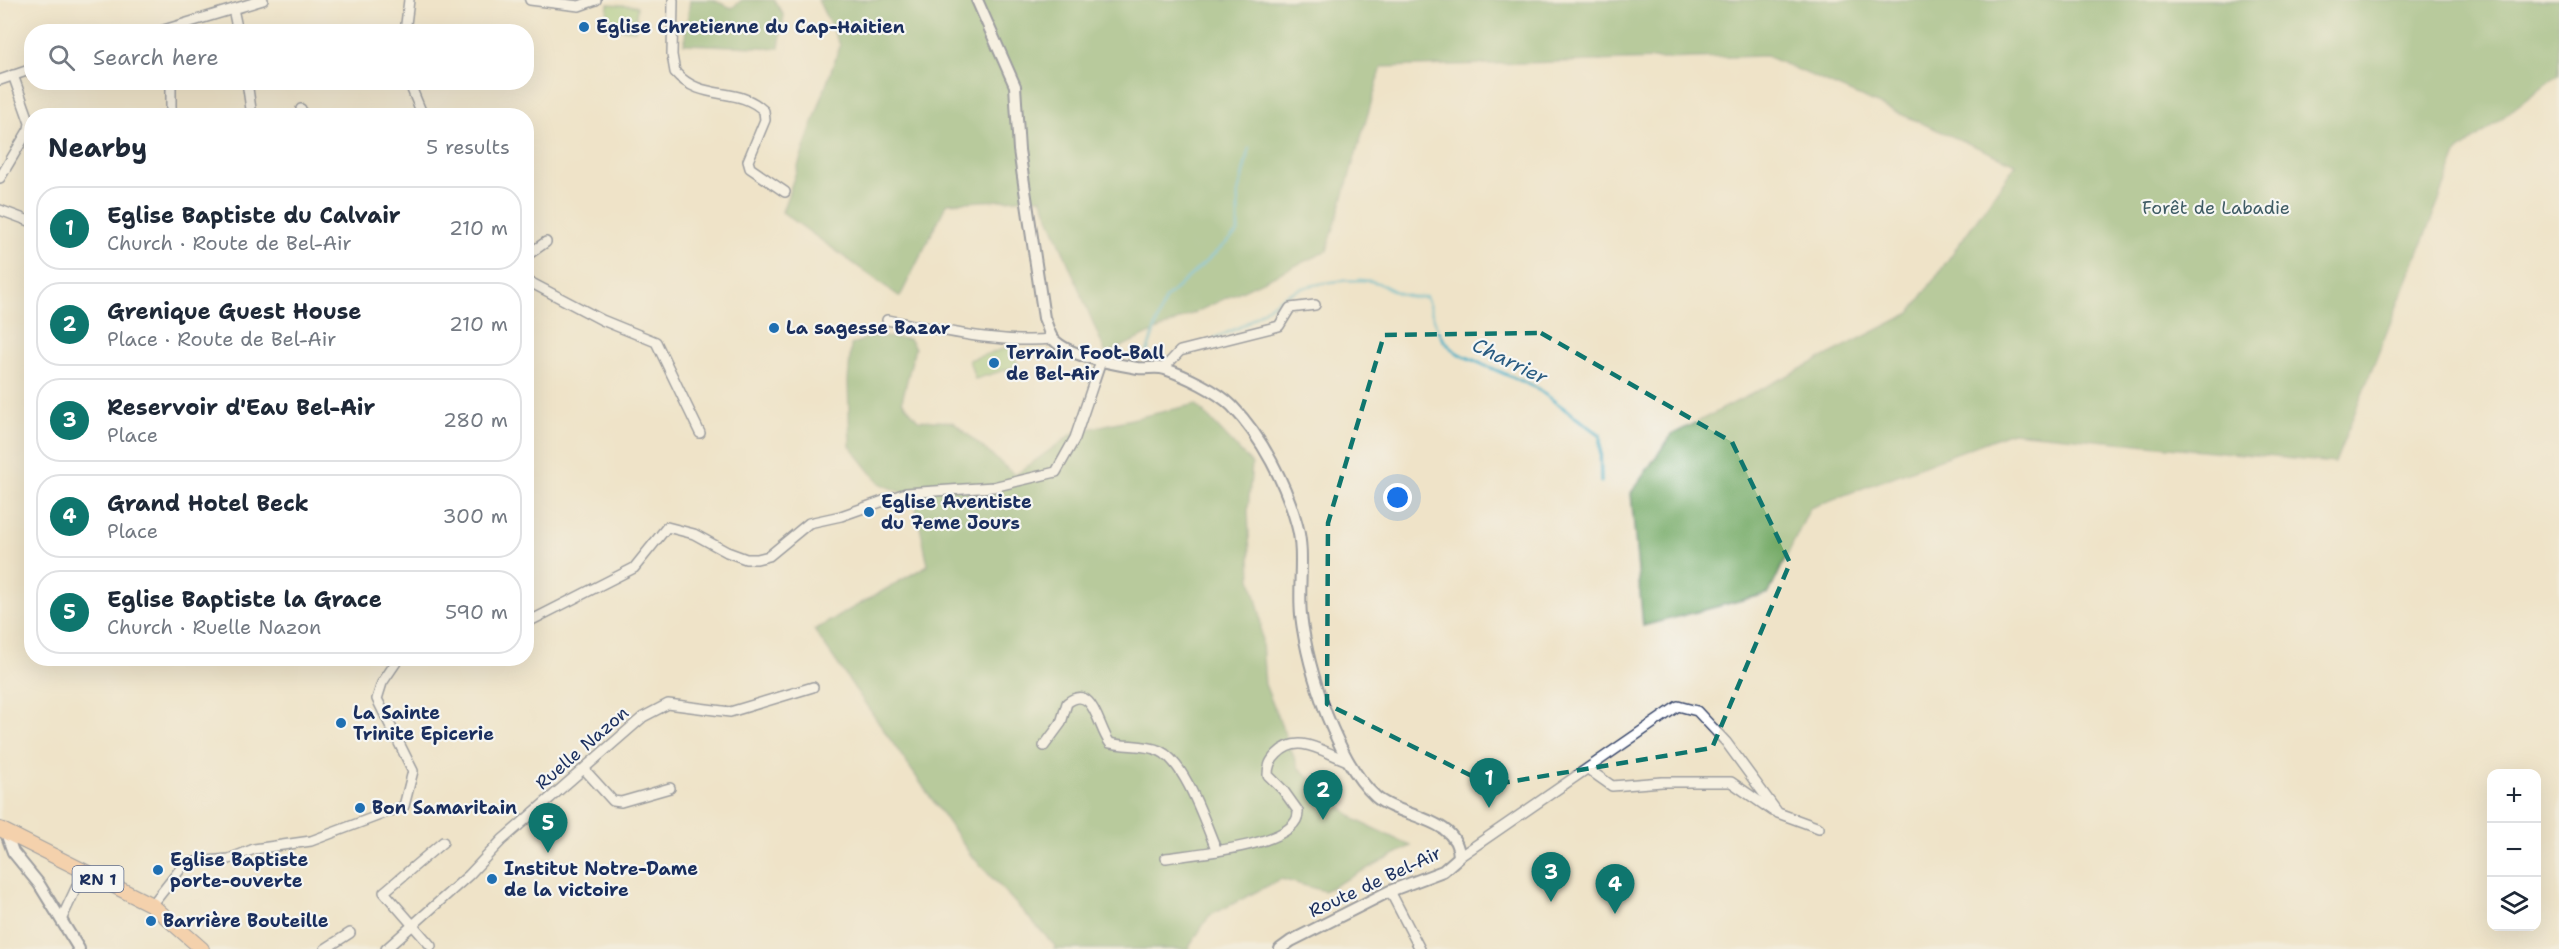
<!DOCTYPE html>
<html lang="en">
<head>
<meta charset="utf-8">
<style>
  body { margin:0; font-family:"Shantell Sans",sans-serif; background:#f6f6f7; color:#1f2937 }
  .controls { position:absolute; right:18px; bottom:18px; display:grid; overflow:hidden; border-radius:12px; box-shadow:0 6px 24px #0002 }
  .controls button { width:54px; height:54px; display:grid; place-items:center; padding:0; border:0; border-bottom:2px solid #e0e1e3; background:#fff; color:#1f2937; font:30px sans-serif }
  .you { position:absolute; left:1398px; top:498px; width:21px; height:21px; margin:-15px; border:4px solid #fff; border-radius:50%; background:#1a73e8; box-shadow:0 0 0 9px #1a73e833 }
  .badge { display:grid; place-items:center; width:39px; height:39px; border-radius:50%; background:#0f766e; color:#fff; font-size:20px; font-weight:700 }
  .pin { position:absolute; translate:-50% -50px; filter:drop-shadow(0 2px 3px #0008) }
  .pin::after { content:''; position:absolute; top:32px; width:21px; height:18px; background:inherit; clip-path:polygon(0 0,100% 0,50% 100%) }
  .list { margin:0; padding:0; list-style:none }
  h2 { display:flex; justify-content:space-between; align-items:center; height:78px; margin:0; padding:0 24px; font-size:26px }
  h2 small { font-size:20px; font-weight:400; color:#747a83 }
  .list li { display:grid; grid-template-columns:39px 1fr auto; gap:18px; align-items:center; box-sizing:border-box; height:84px; margin:0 12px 12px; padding:0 12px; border:2px solid #e0e1e3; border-radius:24px }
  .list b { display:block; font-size:22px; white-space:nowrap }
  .list p { margin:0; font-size:20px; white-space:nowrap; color:#747a83 }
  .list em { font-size:20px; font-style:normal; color:#747a83 }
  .icon { flex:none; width:33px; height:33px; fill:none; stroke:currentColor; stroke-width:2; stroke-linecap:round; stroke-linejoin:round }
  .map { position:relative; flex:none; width:2559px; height:949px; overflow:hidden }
  .search { position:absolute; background:#fff; box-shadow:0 6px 24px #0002; left:24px; top:24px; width:510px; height:66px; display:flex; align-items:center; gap:15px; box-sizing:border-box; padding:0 21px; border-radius:24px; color:#747a83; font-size:22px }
  .panel { position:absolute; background:#fff; box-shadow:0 6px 24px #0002; left:24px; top:108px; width:510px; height:558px; border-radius:24px }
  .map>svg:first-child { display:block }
  .green { fill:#92c474; stroke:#567a69; stroke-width:1.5 }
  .forest { fill:#75aa66; stroke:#486c62; stroke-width:1.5 }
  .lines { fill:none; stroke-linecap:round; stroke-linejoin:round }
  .stream { stroke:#46afc6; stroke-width:3 }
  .minor-casing { stroke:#3b4a6e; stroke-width:12 }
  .tertiary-casing { stroke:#3b4a6e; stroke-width:14 }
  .primary-casing { stroke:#3b4a6e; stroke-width:16 }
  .minor { stroke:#fff; stroke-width:9 }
  .tertiary { stroke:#fff; stroke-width:10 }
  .primary { stroke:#fabb8b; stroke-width:14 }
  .marked { fill:none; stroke:#0f766e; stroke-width:4.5; stroke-dasharray:12 8; stroke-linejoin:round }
  .poi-dot { fill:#1f6fb2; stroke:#f6f6f2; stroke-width:2 }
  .labels { text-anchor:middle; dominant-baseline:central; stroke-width:4.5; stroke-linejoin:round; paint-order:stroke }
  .shield { fill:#f6f6f2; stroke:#5d6b8a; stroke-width:1.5 }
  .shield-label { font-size:16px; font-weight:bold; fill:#1b2f5e }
  .poi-label { font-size:18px; font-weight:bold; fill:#1b2f5e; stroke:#f6f6f2; text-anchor:start }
  .park-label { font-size:18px; fill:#3f5c65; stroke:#f6f6f2 }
  .street-label { font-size:18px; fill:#1b2f5e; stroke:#f6f6f2 }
  .water-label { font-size:20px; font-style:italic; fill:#2a5c82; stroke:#f6f6f2 }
</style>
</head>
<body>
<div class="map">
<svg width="2559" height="949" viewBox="0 0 2559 949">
  <rect width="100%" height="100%" fill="#f6f6f2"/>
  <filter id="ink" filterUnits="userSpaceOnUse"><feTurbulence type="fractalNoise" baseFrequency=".0167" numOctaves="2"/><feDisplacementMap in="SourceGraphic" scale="12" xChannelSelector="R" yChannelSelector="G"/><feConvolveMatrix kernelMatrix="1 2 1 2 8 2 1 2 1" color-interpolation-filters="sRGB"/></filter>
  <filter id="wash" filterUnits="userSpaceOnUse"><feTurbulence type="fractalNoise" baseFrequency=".008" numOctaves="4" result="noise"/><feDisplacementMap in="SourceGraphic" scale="24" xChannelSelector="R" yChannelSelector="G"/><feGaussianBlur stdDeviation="1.35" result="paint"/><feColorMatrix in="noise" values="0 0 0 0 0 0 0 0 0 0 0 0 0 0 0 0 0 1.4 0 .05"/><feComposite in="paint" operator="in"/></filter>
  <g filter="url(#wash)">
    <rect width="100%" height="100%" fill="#efe3c8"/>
    <g class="green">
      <polygon points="608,4 637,6 635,30 606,28"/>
      <polygon points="1012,346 1018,366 975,379 969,360"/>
    </g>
    <g class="forest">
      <polygon points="690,0 713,0 732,8 742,0 774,0 784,16 779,48 684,44"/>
      <polygon points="818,0 2559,0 2559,74 2458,152 2335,463 2012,432 1810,508 1769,593 1643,626 1631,493 1671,435 1910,313 2016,164 1766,56 1382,67 1327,251 1106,354 1041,198 947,203 900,297 782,212 840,45"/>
      <polygon points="871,336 909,339 915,348 902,401 918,420 953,422 1015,475 1075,432 1196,404 1252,464 1248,510 1251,578 1260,614 1265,684 1298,767 1356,820 1411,846 1324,891 1281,879 1209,916 1188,949 1054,949 1055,946 970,854 814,630 928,565 914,498 879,483 850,446 848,381 851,345"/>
    </g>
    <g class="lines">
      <g class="stream">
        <path d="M1215,338C1226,333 1238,329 1248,322C1265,310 1283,294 1303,288C1318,283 1342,280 1358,280C1389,279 1392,300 1426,297L1438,330L1445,342L1457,353L1535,387L1600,435L1601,482"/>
        <polyline points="1146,355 1165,299 1238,232 1238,194 1249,149"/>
      </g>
    </g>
  </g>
  <g filter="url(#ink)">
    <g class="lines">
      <defs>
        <g id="minor">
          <polyline points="530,0 579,6 596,0"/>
          <path d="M673,0L672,55L675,72C702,103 738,85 764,111L765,120L748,161L750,168L785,192"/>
          <polyline points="233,9 238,32"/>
          <polyline points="157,32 263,0"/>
          <polyline points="405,32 409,0"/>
          <polyline points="0,80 32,69"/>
          <polyline points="247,82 252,116"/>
          <polyline points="409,82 423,116"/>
          <polyline points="301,109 302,116"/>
          <polyline points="105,116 111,116"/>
          <polyline points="171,116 171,82"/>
          <polyline points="0,178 29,129 30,123 13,75"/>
          <polyline points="0,210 32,222"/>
          <polyline points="526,256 546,242"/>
          <polyline points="526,280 602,320 656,342 700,433"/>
          <path d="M887,320C942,330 997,344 1053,339"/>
          <polyline points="1164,368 1180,351 1279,326 1290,308 1315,305"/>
          <polyline points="526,623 634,568 667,527 694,534 727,552 746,559 757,559 769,556 809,523 841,516 906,493 993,487 1056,472 1075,438 1101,361"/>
          <path d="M1044,746L1061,723L1067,703C1094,682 1098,729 1110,743C1126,747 1145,744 1160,751C1186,763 1206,826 1217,851"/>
          <polyline points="584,769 613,801 621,802 670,788"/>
          <polyline points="1588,769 1612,786 1662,782 1731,782 1773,811"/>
          <polyline points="1459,857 1678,706 1697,711 1726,742 1778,813 1819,828"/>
          <path d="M1166,858C1192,854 1301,846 1298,811L1283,790L1268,775C1268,766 1270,761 1277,754C1299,732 1322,752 1348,761"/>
          <polyline points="1390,891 1420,949"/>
          <polyline points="152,905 185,863 229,859 254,849 311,841 404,806 413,771 377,699 382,683 399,658"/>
          <polyline points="61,920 84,871"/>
          <polyline points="431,946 384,892 443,842"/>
          <polyline points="325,949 350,933"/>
          <polyline points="386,949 469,875 502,840 643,717 668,704 730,712 813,687"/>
        </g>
        <g id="tertiary">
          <path d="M977,0L1015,86L1019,150L1044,318C1047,324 1049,334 1053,339C1069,357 1115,364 1138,368C1147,369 1157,366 1165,369C1186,376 1217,391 1232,406C1262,437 1286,484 1297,525C1305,553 1298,586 1301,615C1305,649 1315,684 1327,716C1339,745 1353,776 1376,797C1400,818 1459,817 1459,857L1443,871L1390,891L1291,941L1280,949"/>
          <polyline points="6,833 13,852 39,884 79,949"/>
        </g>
        <polyline id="primary" points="0,829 152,905 202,949"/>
      </defs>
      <use href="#minor" class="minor-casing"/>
      <use href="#tertiary" class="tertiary-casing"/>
      <use href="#primary" class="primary-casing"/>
      <use href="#minor" class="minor"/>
      <use href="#tertiary" class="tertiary"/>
      <use href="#primary" class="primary"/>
    </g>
  </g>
  <path d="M0 0H2559V949H0ZM1541,333L1732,442L1790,563L1712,748L1490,785L1327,704L1328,523L1384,335Z" fill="#efe3c8" fill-opacity=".55" fill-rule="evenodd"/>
  <path class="marked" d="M1541,333L1732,442L1790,563L1712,748L1490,785L1327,704L1328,523L1384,335Z"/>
  <g class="poi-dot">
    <circle cx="584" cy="27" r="6"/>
    <circle cx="774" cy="328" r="6"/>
    <circle cx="994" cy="363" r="6"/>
    <circle cx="869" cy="512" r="6"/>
    <circle cx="341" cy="723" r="6"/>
    <circle cx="360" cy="808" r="6"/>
    <circle cx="158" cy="870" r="6"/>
    <circle cx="492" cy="879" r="6"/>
    <circle cx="151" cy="921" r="6"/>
  </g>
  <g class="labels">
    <rect class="shield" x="72.5" y="866" width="51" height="26" rx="4.5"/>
    <g class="shield-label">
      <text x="98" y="879">RN 1</text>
    </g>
    <g class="poi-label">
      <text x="596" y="27">Eglise Chretienne du Cap-Haitien</text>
      <text x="786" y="328">La sagesse Bazar</text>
      <text x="1006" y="353">Terrain Foot-Ball<tspan x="1006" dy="21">de Bel-Air</tspan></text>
      <text x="881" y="502">Eglise Aventiste<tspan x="881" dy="21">du 7eme Jours</tspan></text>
      <text x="353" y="713">La Sainte<tspan x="353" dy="21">Trinite Epicerie</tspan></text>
      <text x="372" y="808">Bon Samaritain</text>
      <text x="170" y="860">Eglise Baptiste<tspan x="170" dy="21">porte-ouverte</tspan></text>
      <text x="504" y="869">Institut Notre-Dame<tspan x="504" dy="21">de la victoire</tspan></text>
      <text x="163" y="921">Barrière Bouteille</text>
    </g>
    <g class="park-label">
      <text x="2216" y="208">Forêt de Labadie</text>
    </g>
    <g class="street-label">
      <text transform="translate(582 748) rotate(-41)">Ruelle Nazon</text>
      <text transform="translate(1375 882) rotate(-25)">Route de Bel-Air</text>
    </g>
    <g class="water-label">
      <text transform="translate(1510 361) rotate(26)">Charrier</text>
    </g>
  </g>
</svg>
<div class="controls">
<button>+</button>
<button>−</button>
<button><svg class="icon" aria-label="layers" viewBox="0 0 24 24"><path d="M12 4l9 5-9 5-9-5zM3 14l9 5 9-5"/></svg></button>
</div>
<div class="you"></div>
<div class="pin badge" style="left:1489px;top:808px">1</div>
<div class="pin badge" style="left:1323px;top:820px">2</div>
<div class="pin badge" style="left:1551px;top:902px">3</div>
<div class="pin badge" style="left:1615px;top:914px">4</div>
<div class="pin badge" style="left:548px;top:853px">5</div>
<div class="search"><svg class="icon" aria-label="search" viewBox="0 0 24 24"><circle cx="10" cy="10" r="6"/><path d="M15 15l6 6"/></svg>Search here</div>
<section class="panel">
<h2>Nearby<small>5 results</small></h2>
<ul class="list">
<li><span class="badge">1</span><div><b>Eglise Baptiste du Calvair</b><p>Church · Route de Bel-Air</p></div><em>210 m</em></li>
<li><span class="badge">2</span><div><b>Grenique Guest House</b><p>Place · Route de Bel-Air</p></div><em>210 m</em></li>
<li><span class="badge">3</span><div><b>Reservoir d'Eau Bel-Air</b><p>Place</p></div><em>280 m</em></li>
<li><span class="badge">4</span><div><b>Grand Hotel Beck</b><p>Place</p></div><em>300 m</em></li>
<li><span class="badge">5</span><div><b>Eglise Baptiste la Grace</b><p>Church · Ruelle Nazon</p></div><em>590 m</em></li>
</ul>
</section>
</div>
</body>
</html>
